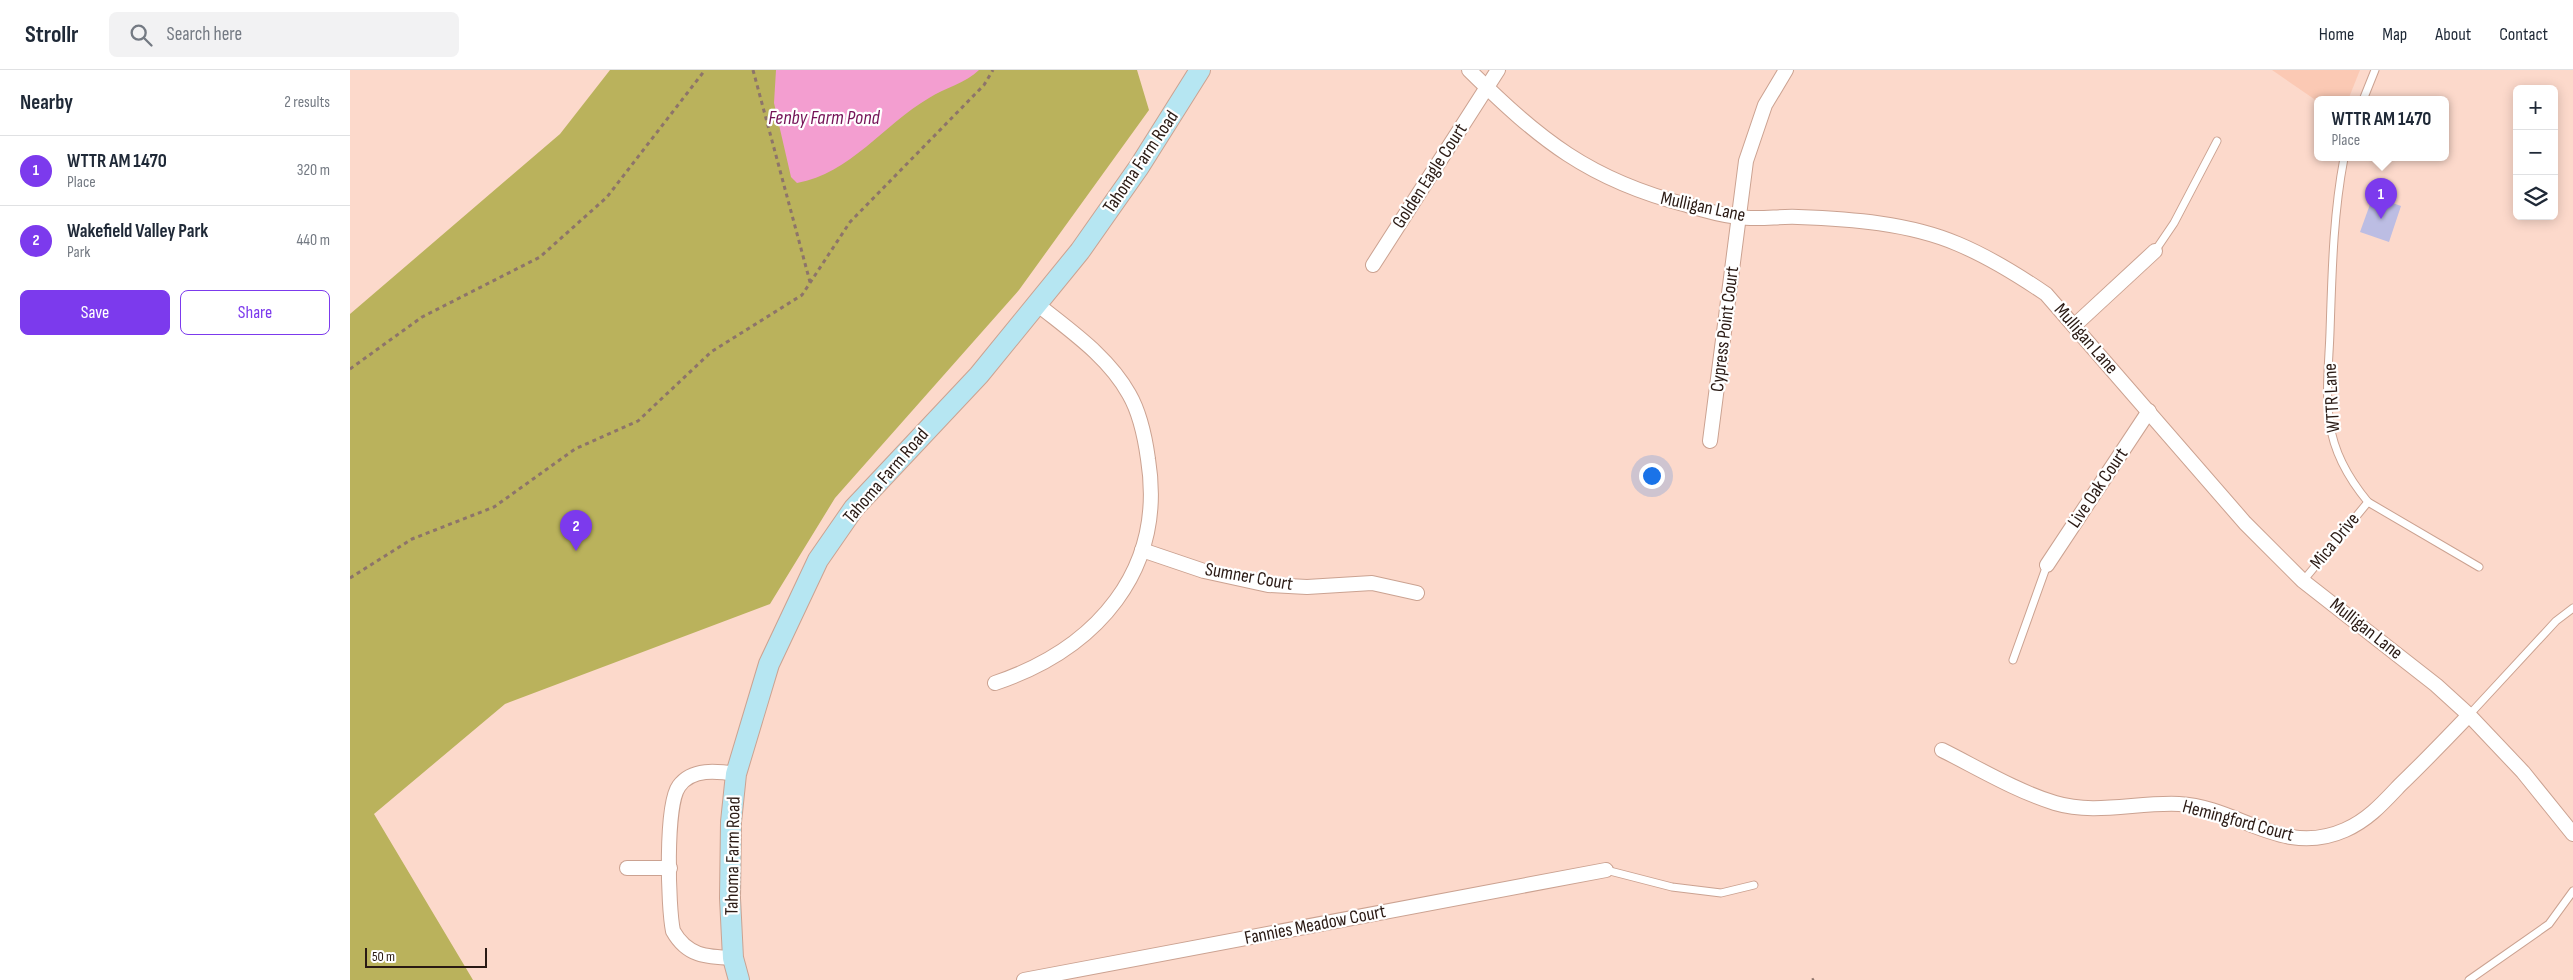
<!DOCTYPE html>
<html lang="en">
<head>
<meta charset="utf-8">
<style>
  body { margin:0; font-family:"Sofia Sans Condensed",sans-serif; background:#f2f2f3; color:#1f2937 }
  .controls { position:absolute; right:15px; top:15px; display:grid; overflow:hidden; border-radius:8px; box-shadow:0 2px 12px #0003 }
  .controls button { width:45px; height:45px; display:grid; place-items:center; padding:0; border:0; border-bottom:1px solid #e0e1e3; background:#fff; color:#1f2937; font:25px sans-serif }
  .scale { position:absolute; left:15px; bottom:12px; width:122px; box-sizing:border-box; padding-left:5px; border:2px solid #2a1a14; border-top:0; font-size:14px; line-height:18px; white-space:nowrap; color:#2a1a14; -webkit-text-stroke:4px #fff; paint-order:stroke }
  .you { position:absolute; left:1301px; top:405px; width:18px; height:18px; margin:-12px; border:4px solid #fff; border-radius:50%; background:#1a73e8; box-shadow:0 0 0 8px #1a73e833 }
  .badge { display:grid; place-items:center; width:32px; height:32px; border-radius:50%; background:#7c3aed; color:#fff; font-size:16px; font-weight:700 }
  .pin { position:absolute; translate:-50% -41px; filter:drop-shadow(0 1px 2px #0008) }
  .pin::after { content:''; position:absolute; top:26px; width:18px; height:15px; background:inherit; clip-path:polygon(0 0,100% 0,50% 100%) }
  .popup { position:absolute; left:1964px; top:26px; width:135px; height:65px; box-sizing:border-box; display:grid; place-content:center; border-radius:8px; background:#fff; filter:drop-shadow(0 1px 4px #0005); font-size:16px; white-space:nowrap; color:#747a83 }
  .popup b { font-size:19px; color:#1f2937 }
  .popup::after { content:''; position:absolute; left:50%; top:100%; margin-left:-10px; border:10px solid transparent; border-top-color:#fff }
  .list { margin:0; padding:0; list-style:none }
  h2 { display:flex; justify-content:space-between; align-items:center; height:65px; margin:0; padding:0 20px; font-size:21px }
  h2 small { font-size:16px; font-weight:400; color:#747a83 }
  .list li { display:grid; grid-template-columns:32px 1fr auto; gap:15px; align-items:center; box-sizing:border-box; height:70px; padding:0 20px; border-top:1px solid #e0e1e3 }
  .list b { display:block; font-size:19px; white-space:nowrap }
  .list p { margin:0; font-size:16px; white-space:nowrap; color:#747a83 }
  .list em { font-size:16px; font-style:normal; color:#747a83 }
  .actions { display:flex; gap:10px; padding:15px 20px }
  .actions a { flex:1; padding:11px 0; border:1px solid #7c3aed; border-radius:8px; text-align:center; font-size:18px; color:#7c3aed }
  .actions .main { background:#7c3aed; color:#fff }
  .icon { flex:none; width:28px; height:28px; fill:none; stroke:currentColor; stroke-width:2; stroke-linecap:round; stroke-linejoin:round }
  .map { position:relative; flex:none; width:2223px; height:910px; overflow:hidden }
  header { display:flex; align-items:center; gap:30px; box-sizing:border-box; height:70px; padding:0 25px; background:#fff; border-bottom:1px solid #e0e1e3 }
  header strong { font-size:24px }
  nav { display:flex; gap:28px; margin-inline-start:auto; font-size:18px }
  .search { width:350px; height:45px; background:#f2f2f3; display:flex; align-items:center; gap:12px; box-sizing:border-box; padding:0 18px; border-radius:8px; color:#747a83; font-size:19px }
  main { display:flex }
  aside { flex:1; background:#fff }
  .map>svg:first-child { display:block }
  .built { fill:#fbc9b4 }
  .green { fill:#bab25c }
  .water { fill:#f39ed0 }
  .building { fill:#bcbde3 }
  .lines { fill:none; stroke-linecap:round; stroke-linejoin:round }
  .lane-casing { stroke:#cba291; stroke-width:9 }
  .street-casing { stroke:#cba291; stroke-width:16 }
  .secondary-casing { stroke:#cba291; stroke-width:22 }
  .path { stroke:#8d746a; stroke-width:3; stroke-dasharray:4 4; stroke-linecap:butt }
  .lane { stroke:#fff; stroke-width:7 }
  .street { stroke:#fff; stroke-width:14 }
  .secondary { stroke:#b6e6f2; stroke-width:20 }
  .labels { text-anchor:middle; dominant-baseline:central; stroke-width:4.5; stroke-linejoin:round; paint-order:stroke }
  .street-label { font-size:19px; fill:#2a1a14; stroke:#fff }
  .water-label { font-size:20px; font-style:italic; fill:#751357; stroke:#fff }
</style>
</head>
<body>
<header>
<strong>Strollr</strong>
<div class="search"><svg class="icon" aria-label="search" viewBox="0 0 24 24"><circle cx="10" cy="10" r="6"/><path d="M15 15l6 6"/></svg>Search here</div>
<nav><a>Home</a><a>Map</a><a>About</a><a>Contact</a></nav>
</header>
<main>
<aside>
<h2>Nearby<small>2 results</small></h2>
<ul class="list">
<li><span class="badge">1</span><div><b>WTTR AM 1470</b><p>Place</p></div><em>320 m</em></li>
<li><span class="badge">2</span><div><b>Wakefield Valley Park</b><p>Park</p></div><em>440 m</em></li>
</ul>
<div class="actions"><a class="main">Save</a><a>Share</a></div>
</aside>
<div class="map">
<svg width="2223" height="910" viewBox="0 0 2223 910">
  <rect width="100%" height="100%" fill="#fcd9cb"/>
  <polygon class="built" points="1922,0 2010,0 1998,30 1967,31"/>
  <polygon class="green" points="260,0 787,0 799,40 669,220 485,428 420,534 155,634 24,744 123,910 0,910 0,244 210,64"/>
  <path class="water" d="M426,0H629C616,13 594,18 579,28C534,54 500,104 447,113L441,107L424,33Z"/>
  <polygon class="building" points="2023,126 2051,136 2039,172 2010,162"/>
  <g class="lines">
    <defs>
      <g id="lane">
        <polyline points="2013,30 2025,0"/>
        <path d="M1994,88C1983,146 1982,203 1980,262C1979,292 1975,324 1980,354C1984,383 1999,409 2018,432L2129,497"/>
        <polyline points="1805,181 1824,153 1867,71"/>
        <polyline points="1953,511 2018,432"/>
        <polyline points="1663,590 1697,495"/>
        <polyline points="2119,645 2206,551 2223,538"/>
        <polyline points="1256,800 1322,817 1371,823 1404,815"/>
        <polyline points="2119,910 2199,854 2223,821"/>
      </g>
      <g id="street">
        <path d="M1119,0C1190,70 1239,110 1337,135C1353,140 1371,145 1388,147C1408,150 1429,146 1448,147C1501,149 1559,153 1608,174C1639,187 1668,205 1696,224L1895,453L1953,511L2086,615L2119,645L2173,702L2223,764"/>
        <polyline points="1023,195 1148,0"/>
        <polyline points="1725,255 1805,181"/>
        <polyline points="1360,371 1396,91 1415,35 1436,0"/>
        <polyline points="792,480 854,501 918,515 957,517 1022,513 1067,523"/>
        <polyline points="1697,495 1799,341"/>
        <path d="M645,613C746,579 816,501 798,389C795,367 790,343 779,324C758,286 719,260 687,234"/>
        <path d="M1592,680C1628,698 1666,721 1705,733C1745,745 1787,732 1829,734C1889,737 1932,788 1995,760C2018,750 2033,733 2050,715C2074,692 2096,669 2119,645"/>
        <polyline points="277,798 320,798"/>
        <path d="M383,888C356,887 337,886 323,861C318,837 315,735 329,716C342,698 367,701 386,704"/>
        <polyline points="674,910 1256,800"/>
      </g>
      <polyline id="secondary" points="389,910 383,888 380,828 381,752 386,704 419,594 468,490 504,438 629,305 730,181 789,97 850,0"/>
    </defs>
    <use href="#lane" class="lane-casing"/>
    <use href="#street" class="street-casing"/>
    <use href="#secondary" class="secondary-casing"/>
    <g class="path">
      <polyline points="403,0 460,212"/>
      <polyline points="0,299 72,247 190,187 257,127 355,0"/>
      <polyline points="0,508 62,469 144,437 225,379 288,351 361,282 452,225 500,152 634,15 643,0"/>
      <polyline points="1462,910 1464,909"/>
    </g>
    <use href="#lane" class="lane"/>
    <use href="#street" class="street"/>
    <use href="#secondary" class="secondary"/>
  </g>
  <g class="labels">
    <g class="street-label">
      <text transform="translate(791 92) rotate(-56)">Tahoma Farm Road</text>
      <text transform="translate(1080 106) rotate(-57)">Golden Eagle Court</text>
      <text transform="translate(1353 137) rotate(12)">Mulligan Lane</text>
      <text transform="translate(1375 259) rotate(-83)">Cypress Point Court</text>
      <text transform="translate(1736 269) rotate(49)">Mulligan Lane</text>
      <text transform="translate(1982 328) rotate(-93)">WTTR Lane</text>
      <text transform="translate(536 406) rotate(-49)">Tahoma Farm Road</text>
      <text transform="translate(1748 418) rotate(-56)">Live Oak Court</text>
      <text transform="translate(1985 471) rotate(-51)">Mica Drive</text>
      <text transform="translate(899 507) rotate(10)">Sumner Court</text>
      <text transform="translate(2016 559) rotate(38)">Mulligan Lane</text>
      <text transform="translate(1888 751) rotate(15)">Hemingford Court</text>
      <text transform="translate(383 786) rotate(-89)">Tahoma Farm Road</text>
      <text transform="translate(965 855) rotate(-11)">Fannies Meadow Court</text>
    </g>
    <g class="water-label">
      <text x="474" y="48">Fenby Farm Pond</text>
    </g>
  </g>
</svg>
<div class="controls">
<button>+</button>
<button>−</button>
<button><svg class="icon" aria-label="layers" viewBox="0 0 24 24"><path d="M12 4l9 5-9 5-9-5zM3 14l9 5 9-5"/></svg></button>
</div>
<div class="scale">50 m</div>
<div class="you"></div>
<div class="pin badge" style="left:2031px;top:149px">1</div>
<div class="popup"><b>WTTR AM 1470</b>Place</div>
<div class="pin badge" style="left:226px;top:481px">2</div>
</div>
</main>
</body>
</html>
